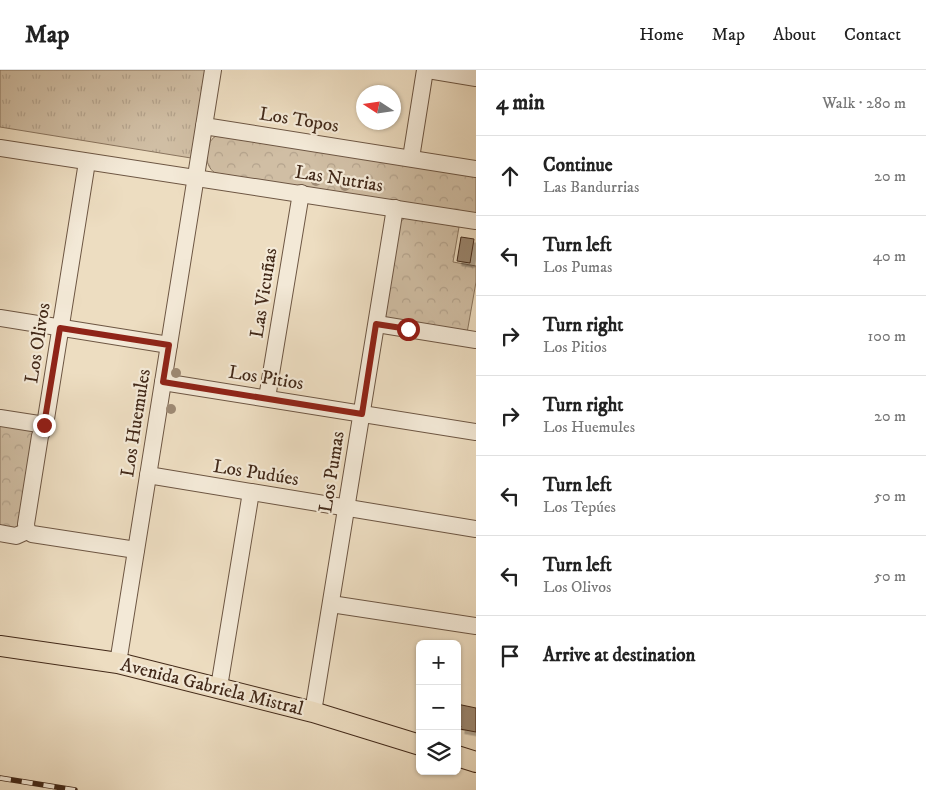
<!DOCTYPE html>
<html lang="en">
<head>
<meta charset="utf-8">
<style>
  body { margin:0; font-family:"IM FELL DW Pica",serif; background:#f2f2f2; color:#222 }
  .controls { position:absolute; right:15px; bottom:15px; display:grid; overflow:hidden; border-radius:8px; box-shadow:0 1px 4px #0004 }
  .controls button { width:45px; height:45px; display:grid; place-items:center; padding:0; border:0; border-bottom:1px solid #e0e0e0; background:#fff; color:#222; font:25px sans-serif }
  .compass { position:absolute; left:356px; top:15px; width:45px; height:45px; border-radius:50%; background:#fff; box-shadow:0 1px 4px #0004; rotate:282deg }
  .stop { position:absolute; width:15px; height:15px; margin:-11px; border:4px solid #8f2418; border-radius:50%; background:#fff }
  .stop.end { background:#8f2418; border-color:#fff; box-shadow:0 1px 5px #0008 }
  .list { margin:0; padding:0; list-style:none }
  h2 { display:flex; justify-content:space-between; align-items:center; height:65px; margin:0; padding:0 20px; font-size:21px }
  h2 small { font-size:16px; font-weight:400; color:#767676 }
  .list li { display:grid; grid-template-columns:32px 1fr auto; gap:15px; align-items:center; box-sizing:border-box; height:80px; padding:0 20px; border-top:1px solid #e0e0e0 }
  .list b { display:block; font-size:19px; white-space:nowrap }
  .list p { margin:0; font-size:16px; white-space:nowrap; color:#767676 }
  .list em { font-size:16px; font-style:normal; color:#767676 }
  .icon { flex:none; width:28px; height:28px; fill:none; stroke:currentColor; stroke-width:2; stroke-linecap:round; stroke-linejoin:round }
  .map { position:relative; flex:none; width:476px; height:720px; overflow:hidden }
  header { display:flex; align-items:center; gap:30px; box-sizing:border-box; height:70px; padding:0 25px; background:#fff; border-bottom:1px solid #e0e0e0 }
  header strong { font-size:24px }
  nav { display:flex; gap:28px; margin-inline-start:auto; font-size:18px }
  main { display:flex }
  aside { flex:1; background:#fff }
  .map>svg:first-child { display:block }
  .grass { fill:url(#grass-tufts); stroke:#89745e }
  .park { fill:url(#park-crowns); stroke:#89745e }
  .building { fill:#9b8770; stroke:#422919; filter:url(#shadow) }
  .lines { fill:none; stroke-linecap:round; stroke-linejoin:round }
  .minor-casing { stroke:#6d5643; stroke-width:18 }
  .major-casing { stroke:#422919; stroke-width:22 }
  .minor { stroke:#f3e9d7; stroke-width:16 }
  .major { stroke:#edddc1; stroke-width:20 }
  .rail-casing { stroke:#422919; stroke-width:5.5 }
  .rail { stroke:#f3e9d7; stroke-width:4; stroke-dasharray:11; stroke-linecap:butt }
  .tree { fill:#9e8a74 }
  .route { stroke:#8f2418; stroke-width:6 }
  .labels { text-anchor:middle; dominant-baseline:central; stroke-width:4.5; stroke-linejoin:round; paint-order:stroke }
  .street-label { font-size:19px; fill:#422919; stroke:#f3e9d7 }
</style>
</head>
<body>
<header>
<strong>Map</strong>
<nav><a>Home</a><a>Map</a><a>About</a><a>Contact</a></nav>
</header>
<main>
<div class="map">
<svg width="476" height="720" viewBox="0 0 476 720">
  <defs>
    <pattern id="grass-tufts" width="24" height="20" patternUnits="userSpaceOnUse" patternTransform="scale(1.25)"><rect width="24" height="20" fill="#d0bea4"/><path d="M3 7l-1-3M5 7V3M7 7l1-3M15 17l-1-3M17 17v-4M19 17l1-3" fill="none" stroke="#b4a38d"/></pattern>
    <pattern id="park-crowns" width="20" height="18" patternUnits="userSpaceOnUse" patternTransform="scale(1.25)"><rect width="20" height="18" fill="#d0bea4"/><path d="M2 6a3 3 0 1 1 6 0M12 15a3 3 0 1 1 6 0" fill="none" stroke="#b4a38d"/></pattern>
    <filter id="shadow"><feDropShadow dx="4.5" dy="4.5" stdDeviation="0" flood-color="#0004"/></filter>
  </defs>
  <rect width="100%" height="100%" fill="#edddc1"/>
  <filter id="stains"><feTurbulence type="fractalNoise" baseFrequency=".004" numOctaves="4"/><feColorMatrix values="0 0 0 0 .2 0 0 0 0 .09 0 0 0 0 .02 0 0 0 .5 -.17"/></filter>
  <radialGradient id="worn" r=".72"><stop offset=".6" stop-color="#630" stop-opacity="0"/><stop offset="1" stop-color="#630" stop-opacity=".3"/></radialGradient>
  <polygon class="grass" points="0,0 205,0 191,88 0,57"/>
  <g class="park">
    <path d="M216,66L476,106V144L215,103C203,95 204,73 216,66Z"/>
    <polygon points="406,147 459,157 453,192 476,196 476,212 467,263 385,249 400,152"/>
    <polygon points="0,351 36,362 21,458 0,458"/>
  </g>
  <g class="building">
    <polygon points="461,167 474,169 470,193 457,191"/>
    <polygon points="457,634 476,638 476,662 460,659 461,656 457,655"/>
  </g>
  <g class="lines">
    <defs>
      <g id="minor">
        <polyline points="428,0 476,8"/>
        <polyline points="204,56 476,99"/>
        <polyline points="0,78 476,151"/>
        <polyline points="411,88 425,0"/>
        <polyline points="0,248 169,275"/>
        <polyline points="377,254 476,270"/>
        <polyline points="163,312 476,362"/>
        <polyline points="267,328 301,123"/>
        <polyline points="0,348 45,355"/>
        <polyline points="148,405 476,459"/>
        <polyline points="27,461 26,454 40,366 45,355 87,92"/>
        <polyline points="27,461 32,464 136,480"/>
        <polyline points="0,463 16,466 27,461"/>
        <polyline points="331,534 476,556"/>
        <polyline points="118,593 213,0"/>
        <polyline points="219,617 251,422"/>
        <polyline points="313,642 395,138"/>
      </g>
      <g id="major">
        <polyline points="0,576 118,593 313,642 420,675"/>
        <polyline points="457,686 476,692"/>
      </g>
    </defs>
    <use href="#minor" class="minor-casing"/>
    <use href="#major" class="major-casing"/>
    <use href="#minor" class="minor"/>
    <use href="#major" class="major"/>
    <defs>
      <polyline id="rail" points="0,708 75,720"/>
    </defs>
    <use href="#rail" class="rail-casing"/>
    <use href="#rail" class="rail"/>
  </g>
  <g class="tree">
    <circle cx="316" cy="111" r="5"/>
    <circle cx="345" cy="116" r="5"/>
    <circle cx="176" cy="303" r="5"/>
    <circle cx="171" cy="339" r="5"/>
  </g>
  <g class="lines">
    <polyline class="route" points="44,355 60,258 169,275 163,312 362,344 376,254 408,259"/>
  </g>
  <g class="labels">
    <g class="street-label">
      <text transform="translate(299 50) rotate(9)">Los Topos</text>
      <text transform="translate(339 109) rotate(9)">Las Nutrias</text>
      <text transform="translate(264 223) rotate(-81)">Las Vicuñas</text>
      <text transform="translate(38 273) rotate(-81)">Los Olivos</text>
      <text transform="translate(266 308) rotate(9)">Los Pitios</text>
      <text transform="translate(136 353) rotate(-81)">Los Huemules</text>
      <text transform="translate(332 402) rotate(-81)">Los Pumas</text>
      <text transform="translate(256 403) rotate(9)">Los Pudúes</text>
      <text transform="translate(212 617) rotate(14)">Avenida Gabriela Mistral</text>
    </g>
  </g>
  <rect width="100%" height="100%" filter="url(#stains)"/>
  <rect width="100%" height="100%" fill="url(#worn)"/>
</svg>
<div class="controls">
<button>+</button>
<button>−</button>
<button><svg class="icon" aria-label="layers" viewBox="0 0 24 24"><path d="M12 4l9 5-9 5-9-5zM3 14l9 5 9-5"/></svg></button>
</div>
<svg class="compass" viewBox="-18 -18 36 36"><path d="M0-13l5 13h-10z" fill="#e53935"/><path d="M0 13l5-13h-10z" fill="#767676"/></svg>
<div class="stop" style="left:408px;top:259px"></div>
<div class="stop end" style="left:44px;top:355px"></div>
</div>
<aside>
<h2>4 min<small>Walk · 280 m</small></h2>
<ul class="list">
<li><svg class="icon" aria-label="ahead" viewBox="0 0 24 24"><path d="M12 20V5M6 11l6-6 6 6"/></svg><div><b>Continue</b><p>Las Bandurrias</p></div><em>20 m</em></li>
<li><svg class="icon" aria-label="left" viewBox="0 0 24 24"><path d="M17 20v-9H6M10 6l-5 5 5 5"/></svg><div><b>Turn left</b><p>Los Pumas</p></div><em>40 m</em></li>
<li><svg class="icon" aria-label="right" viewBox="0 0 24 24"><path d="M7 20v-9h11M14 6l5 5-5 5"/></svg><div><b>Turn right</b><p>Los Pitios</p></div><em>100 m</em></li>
<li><svg class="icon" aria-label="right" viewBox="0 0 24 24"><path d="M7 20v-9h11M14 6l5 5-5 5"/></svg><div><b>Turn right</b><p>Los Huemules</p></div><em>20 m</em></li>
<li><svg class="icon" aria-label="left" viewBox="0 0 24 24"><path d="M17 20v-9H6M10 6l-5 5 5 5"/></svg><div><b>Turn left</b><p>Los Tepúes</p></div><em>50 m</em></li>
<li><svg class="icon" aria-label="left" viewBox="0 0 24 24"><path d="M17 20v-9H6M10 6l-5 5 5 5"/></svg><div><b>Turn left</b><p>Los Olivos</p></div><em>50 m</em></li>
<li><svg class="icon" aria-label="arrive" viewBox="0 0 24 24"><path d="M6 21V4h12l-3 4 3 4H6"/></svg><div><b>Arrive at destination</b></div></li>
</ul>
</aside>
</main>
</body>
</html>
